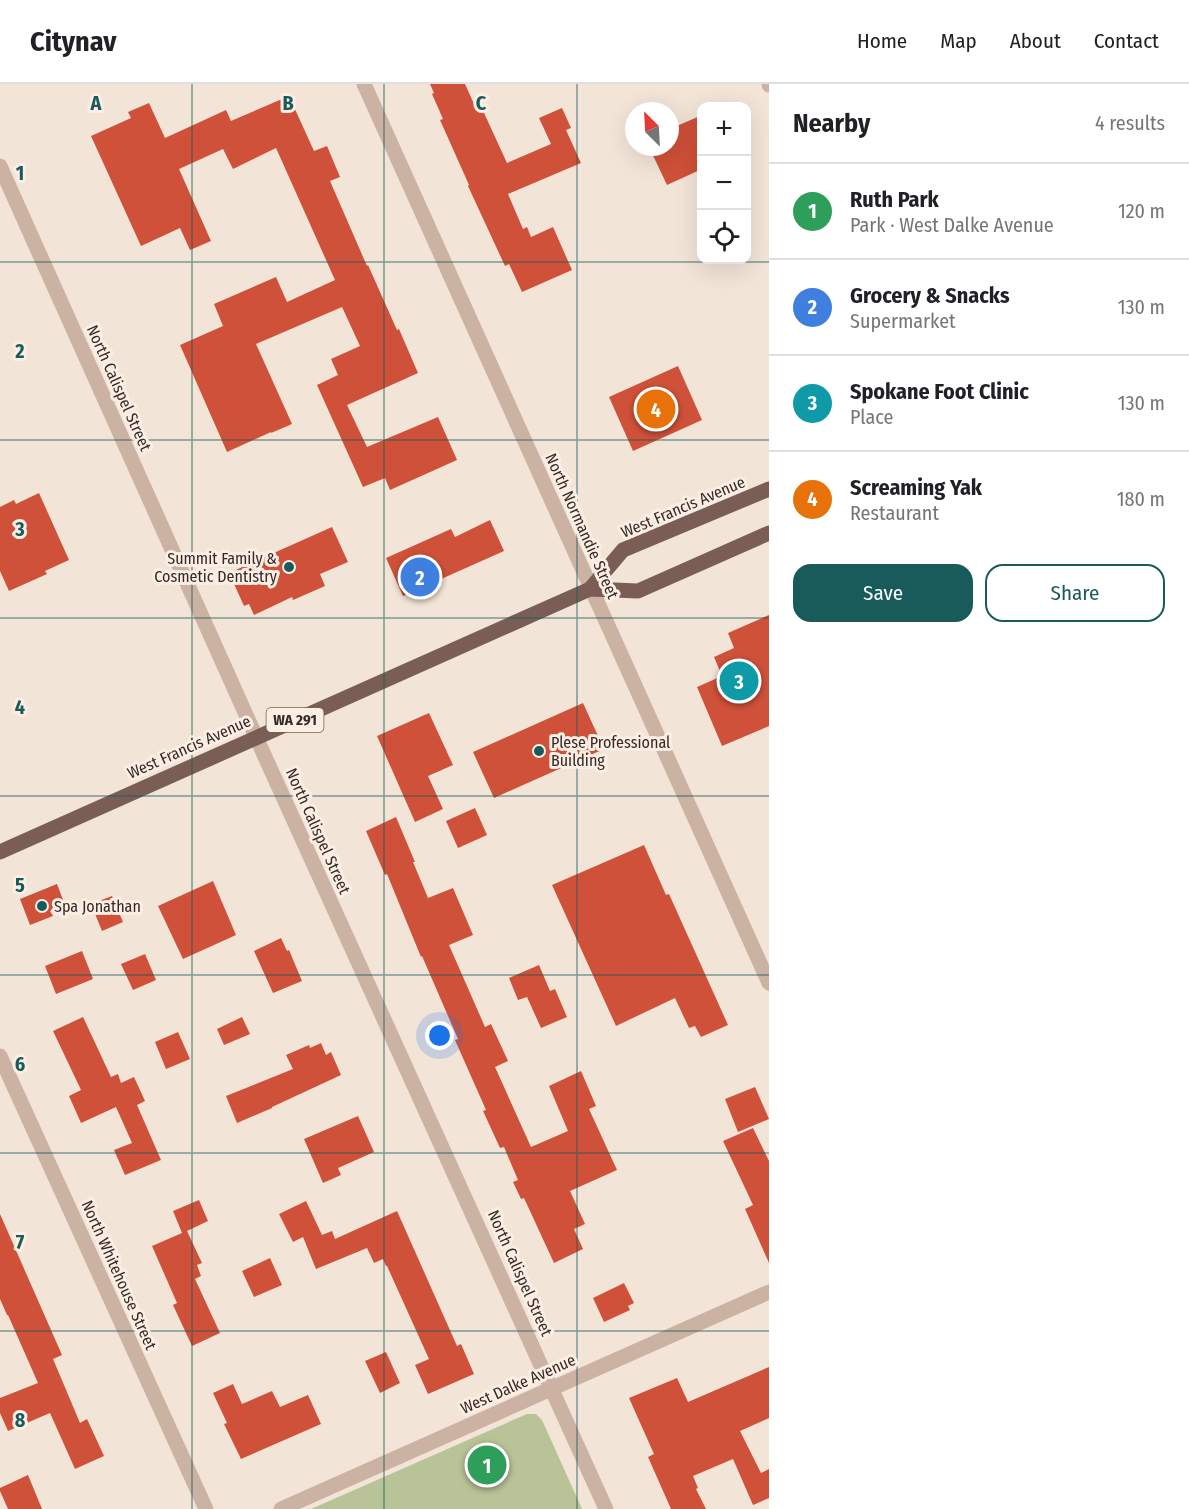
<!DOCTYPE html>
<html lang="en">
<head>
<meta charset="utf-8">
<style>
  body { margin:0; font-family:"Fira Sans Condensed",sans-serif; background:#f2f2f2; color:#202124 }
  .controls { position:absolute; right:18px; top:18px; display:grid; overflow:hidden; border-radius:12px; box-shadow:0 6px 24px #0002 }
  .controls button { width:54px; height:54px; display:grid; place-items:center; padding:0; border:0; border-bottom:2px solid #e0e0e0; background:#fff; color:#202124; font:30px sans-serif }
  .compass { position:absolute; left:625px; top:18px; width:54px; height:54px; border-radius:50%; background:#fff; box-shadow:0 6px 24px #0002; rotate:336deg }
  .you { position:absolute; left:440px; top:952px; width:21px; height:21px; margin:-15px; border:4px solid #fff; border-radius:50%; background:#1a73e8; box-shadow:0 0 0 9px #1a73e833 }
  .badge { display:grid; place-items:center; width:39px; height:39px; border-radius:50%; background:#185b5a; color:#fff; font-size:20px; font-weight:700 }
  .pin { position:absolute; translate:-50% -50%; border:3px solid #fff; box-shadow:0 2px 6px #0006 }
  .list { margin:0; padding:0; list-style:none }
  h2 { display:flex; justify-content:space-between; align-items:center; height:78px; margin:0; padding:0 24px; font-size:26px }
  h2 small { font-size:20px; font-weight:400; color:#757577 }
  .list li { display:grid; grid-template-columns:39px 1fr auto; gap:18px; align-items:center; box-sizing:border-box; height:96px; padding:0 24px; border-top:2px solid #e0e0e0 }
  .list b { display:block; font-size:22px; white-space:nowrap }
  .list p { margin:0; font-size:20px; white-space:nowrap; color:#757577 }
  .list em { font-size:20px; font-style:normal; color:#757577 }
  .actions { display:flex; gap:12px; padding:18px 24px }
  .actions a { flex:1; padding:14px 0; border:2px solid #185b5a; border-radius:18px; text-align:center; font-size:21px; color:#185b5a }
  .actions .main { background:#185b5a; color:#fff }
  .icon { flex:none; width:33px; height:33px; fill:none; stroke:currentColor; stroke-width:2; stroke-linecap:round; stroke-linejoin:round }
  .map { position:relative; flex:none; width:769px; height:1425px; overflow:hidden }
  header { display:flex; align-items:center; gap:36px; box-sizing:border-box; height:84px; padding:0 30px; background:#fff; border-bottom:2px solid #e0e0e0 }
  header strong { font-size:28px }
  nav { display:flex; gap:33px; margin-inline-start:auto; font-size:21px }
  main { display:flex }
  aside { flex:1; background:#fff }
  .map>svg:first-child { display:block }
  .green { fill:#b8c397 }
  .building { fill:#d05139 }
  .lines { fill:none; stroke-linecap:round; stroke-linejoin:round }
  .minor { stroke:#ccb2a3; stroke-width:15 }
  .primary { stroke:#7a5e55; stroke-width:15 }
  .grid { fill:none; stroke:#185b5a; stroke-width:1.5; stroke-opacity:0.55 }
  .poi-dot { fill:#185b5a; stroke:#fbeee4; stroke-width:2 }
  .labels { text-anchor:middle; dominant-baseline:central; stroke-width:6; stroke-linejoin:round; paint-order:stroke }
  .shield { fill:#fbeee4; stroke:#71645f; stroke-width:1.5 }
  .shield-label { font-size:15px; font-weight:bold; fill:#362926 }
  .street-label { font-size:16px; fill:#362926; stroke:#fbeee4 }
  .poi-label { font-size:16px; fill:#362926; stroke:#fbeee4; text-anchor:start }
  .grid-label { font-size:20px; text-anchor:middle; font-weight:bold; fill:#185b5a; stroke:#fbeee4; stroke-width:6; stroke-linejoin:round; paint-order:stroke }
</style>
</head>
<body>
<header>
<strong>Citynav</strong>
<nav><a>Home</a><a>Map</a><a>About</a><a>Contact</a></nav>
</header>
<main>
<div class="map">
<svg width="769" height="1425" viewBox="0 0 769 1425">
  <rect width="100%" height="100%" fill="#f3e4d8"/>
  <polygon class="green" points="527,1330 536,1330 542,1336 582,1425 311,1425"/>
  <g class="building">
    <polygon points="430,0 465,0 474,20 479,18 507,79 551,60 539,34 562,24 571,44 566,46 581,79 508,110 523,145 527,143 531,153 553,143 572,186 522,208 509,180 505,182 474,115 468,102 469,101 440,36 443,35 432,10 434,9"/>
    <polygon points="289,12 314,67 327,62 340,93 330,97 367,182 368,181 397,246 399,245 418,289 347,321 367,363 438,333 457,376 390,406 385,394 363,403 317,301 338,291 331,275 360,262 342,223 256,260 292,340 271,349 271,348 227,368 180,261 223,242 214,220 276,193 287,218 335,196 276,64 233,85 223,65 179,85 211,157 190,166 180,144 141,162 91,52 131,34 128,28 149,19 165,54 226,26 231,37"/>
    <polygon points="702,31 702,85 667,101 649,63 670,63 670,45"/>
    <polygon points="678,282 702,336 633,367 609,313"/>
    <polygon points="39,409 69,476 45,487 47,490 9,507 0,487 0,423 14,416 16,420"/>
    <polygon points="490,436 504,467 403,512 386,474 451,445 455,453"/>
    <polygon points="332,443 348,478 320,490 325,502 293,516 292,513 254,531 249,520 244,522 229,489"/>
    <polygon points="769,531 769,642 722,662 697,603 722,592 714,573 734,564 728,549"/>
    <polygon points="583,619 604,665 494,714 473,668"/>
    <polygon points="429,629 453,681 428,692 443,725 415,738 377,652"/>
    <polygon points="475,724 487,751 458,764 446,737"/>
    <polygon points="396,733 415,778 413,778 428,814 453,804 473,851 449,861 485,943 491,940 508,977 495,983 531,1063 568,1047 549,1002 581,987 596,1022 589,1025 617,1086 570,1107 585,1140 574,1145 583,1165 554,1179 524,1114 521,1115 513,1098 518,1096 504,1063 500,1064 483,1027 486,1026 455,956 458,955 422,872 421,873 387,790 385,791 366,747"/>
    <polygon points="644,761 666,811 669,810 728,941 701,953 695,942 689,944 675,914 616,942 552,801"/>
    <polygon points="213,797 236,851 183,875 158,822"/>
    <polygon points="57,800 65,821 50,827 53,832 30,841 20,815"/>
    <polygon points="112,812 123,838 102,847 91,820"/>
    <polygon points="281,854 287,867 289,866 302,897 273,909 254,867"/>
    <polygon points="82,867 93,895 56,910 45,882"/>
    <polygon points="145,870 156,896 133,906 121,880"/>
    <polygon points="539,881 550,907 555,905 567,933 541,944 527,913 518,916 509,894"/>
    <polygon points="83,933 111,993 118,990 121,999 134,993 145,1017 137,1021 161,1076 125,1091 114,1066 132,1059 116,1023 81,1039 69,1012 81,1006 53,947"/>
    <polygon points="242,933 250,950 224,961 217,945"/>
    <polygon points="178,948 190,975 166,985 155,958"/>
    <polygon points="321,959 326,971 331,968 341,991 272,1023 272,1024 237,1039 226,1012 293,985 286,971 309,961 310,964"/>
    <polygon points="755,1003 769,1035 738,1048 725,1015"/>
    <polygon points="358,1032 374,1068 338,1084 341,1091 323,1099 304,1055"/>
    <polygon points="753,1044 769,1077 769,1179 745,1125 753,1121 723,1057"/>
    <polygon points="199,1116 208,1137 187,1147 202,1179 197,1181 201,1192 195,1195 220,1249 192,1262 173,1221 177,1219 152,1162 182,1149 173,1127"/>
    <polygon points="306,1117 322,1151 332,1147 335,1155 397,1127 457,1262 461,1260 474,1290 428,1310 415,1281 429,1275 387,1182 386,1182 383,1175 374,1179 367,1164 316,1185 303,1153 293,1158 279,1130"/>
    <polygon points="0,1130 62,1271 53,1275 80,1339 87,1335 104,1372 75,1385 50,1329 8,1347 0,1329 0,1314 38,1299 8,1231 7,1231 0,1215"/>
    <polygon points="270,1174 282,1201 254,1213 242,1187"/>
    <polygon points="624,1199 634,1219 628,1222 630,1226 604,1238 593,1214"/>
    <polygon points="386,1268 400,1299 380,1309 365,1277"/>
    <polygon points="769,1283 769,1334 740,1347 761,1389 769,1385 769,1414 753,1421 733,1375 693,1392 698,1404 696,1405 706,1425 671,1425 648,1373 654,1370 629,1314 677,1294 688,1318"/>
    <polygon points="233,1300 242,1320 272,1307 280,1323 308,1311 321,1340 241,1375 224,1340 227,1339 213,1309"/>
    <polygon points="28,1391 42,1425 8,1425 0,1407 0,1404"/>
  </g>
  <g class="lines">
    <g class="minor">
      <polyline points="364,0 769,899"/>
      <polyline points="769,0 769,1"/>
      <polyline points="0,82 256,653 606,1425"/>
      <polyline points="0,972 206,1425"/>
      <polyline points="281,1425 769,1208"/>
    </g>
    <g class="primary">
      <polyline points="590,505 623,466 769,405"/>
      <polyline points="0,768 590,505 638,507 769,449"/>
    </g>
  </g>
  <path class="grid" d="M192,0V1425M384,0V1425M577,0V1425M0,178H769M0,356H769M0,534H769M0,712H769M0,891H769M0,1069H769M0,1247H769"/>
  <g class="poi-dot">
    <circle cx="289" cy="483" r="6"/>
    <circle cx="539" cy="667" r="6"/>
    <circle cx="42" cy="822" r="6"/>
  </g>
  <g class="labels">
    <rect class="shield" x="266.5" y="624" width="57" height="24" rx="4.5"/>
    <g class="shield-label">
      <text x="295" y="636">WA 291</text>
    </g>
    <g class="street-label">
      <text transform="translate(119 304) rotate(66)">North Calispel Street</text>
      <text transform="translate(683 423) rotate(-23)">West Francis Avenue</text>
      <text transform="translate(582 442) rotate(66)">North Normandie Street</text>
      <text transform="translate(189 663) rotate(-24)">West Francis Avenue</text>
      <text transform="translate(318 747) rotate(66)">North Calispel Street</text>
      <text transform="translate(520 1189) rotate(66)">North Calispel Street</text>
      <text transform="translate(119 1191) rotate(66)">North Whitehouse Street</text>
      <text transform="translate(518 1300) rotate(-24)">West Dalke Avenue</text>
    </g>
    <g class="poi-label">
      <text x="277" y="474" text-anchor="end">Summit Family &amp;<tspan x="277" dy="18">Cosmetic Dentistry</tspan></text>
      <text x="551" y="658">Plese Professional<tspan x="551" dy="18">Building</tspan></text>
      <text x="54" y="822">Spa Jonathan</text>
    </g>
  </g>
  <g class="grid-label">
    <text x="96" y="26">A</text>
    <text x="288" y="26">B</text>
    <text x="481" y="26">C</text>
    <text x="20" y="96">1</text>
    <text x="20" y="274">2</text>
    <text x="20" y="452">3</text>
    <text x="20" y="630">4</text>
    <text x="20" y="808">5</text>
    <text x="20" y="987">6</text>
    <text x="20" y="1165">7</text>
    <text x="20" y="1343">8</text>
  </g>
</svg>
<div class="controls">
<button>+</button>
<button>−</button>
<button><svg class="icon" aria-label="locate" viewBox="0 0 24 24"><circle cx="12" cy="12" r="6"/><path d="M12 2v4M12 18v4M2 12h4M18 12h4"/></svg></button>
</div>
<svg class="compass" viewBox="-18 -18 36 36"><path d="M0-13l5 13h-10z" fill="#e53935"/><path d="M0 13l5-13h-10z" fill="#757577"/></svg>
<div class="you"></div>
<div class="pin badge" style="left:487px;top:1381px;background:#2e9e5b">1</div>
<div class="pin badge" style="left:420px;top:493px;background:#3f7fe0">2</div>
<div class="pin badge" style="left:739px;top:597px;background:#0f9aa8">3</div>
<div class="pin badge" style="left:656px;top:325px;background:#e8710a">4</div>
</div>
<aside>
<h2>Nearby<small>4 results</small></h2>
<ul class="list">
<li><span class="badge" style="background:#2e9e5b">1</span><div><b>Ruth Park</b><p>Park · West Dalke Avenue</p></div><em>120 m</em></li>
<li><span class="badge" style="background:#3f7fe0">2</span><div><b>Grocery &amp; Snacks</b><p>Supermarket</p></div><em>130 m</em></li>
<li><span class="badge" style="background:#0f9aa8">3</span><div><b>Spokane Foot Clinic</b><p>Place</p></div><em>130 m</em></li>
<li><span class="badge" style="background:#e8710a">4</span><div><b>Screaming Yak</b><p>Restaurant</p></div><em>180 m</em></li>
</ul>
<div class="actions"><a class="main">Save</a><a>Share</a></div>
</aside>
</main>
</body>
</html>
